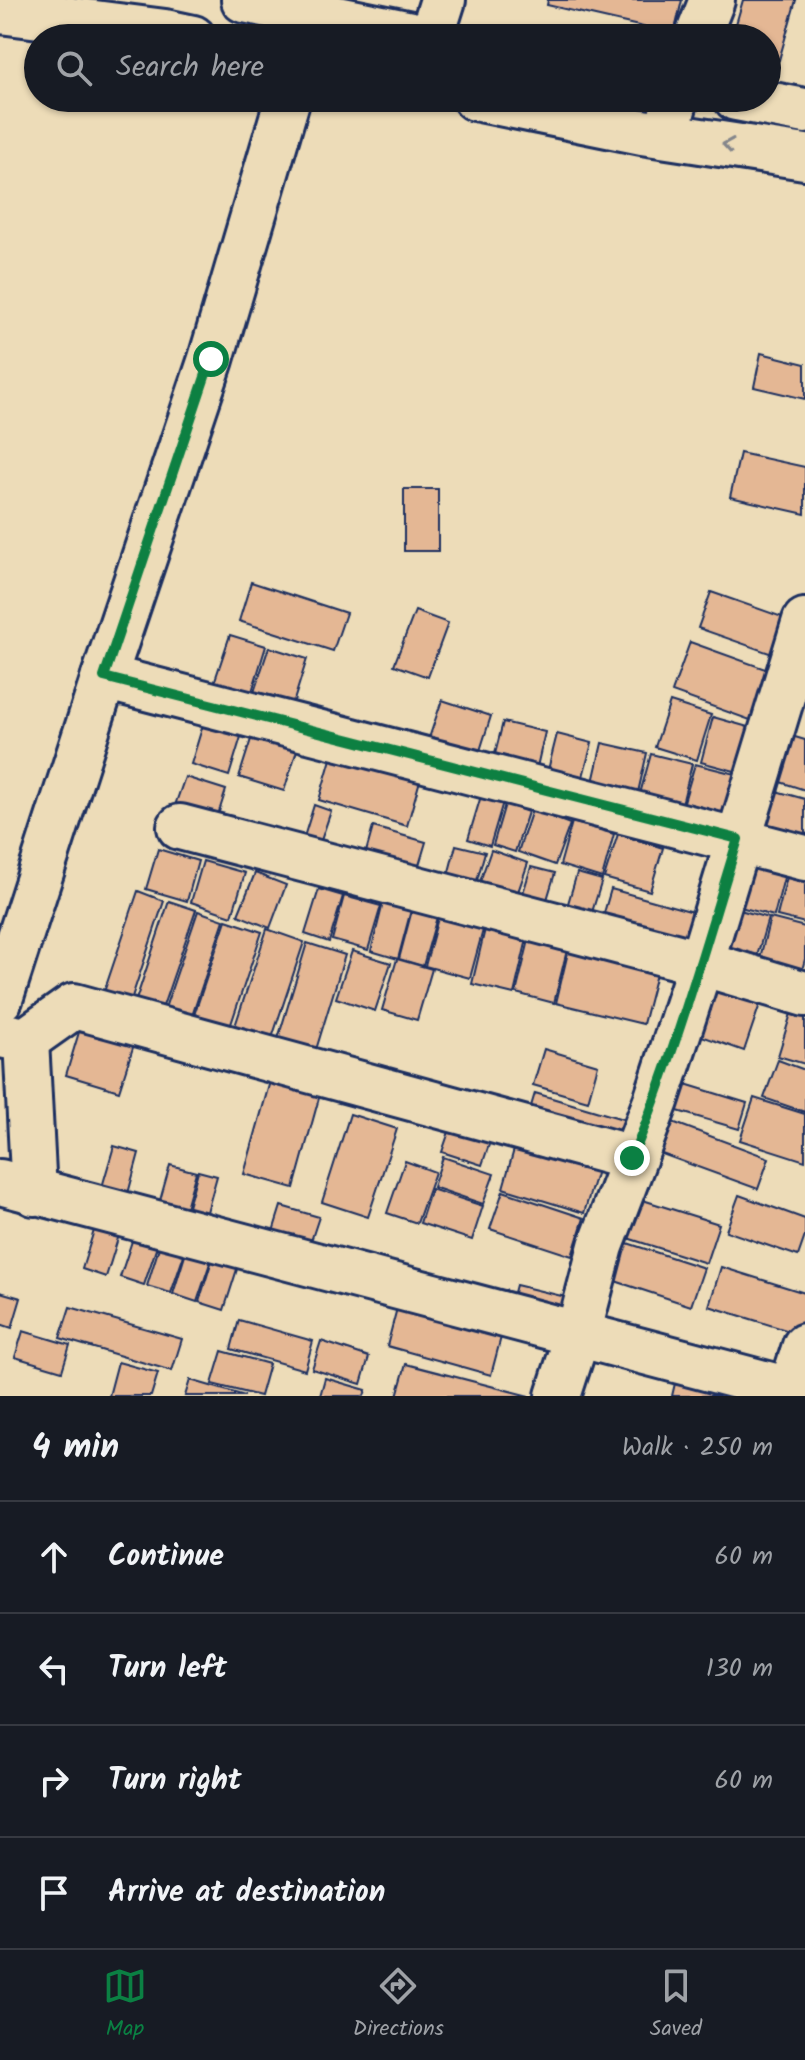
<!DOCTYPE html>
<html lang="en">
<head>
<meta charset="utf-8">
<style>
  body { margin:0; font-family:Kalam,sans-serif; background:#242831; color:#f1f3f6 }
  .stop { position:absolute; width:24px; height:24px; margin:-18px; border:6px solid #0b8043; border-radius:50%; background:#fff }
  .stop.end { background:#0b8043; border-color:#fff; box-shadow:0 2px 8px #0008 }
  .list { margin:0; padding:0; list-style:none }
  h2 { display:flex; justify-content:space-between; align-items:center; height:104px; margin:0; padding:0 32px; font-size:34px }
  h2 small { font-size:26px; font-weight:400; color:#9ea1a6 }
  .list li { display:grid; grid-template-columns:52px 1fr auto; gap:24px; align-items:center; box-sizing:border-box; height:112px; padding:0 32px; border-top:2px solid #363941 }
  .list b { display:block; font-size:30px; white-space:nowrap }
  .list em { font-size:26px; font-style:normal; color:#9ea1a6 }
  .icon { flex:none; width:44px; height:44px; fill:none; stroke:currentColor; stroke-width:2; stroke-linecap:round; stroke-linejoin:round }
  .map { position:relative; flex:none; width:805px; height:1396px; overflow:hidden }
  .search { position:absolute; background:#171b24; box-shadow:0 2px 6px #0004; left:24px; right:24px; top:24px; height:88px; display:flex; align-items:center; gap:20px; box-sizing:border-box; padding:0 28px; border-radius:44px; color:#9ea1a6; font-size:30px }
  .sheet { height:552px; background:#171b24 }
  nav { display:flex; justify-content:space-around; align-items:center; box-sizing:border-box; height:112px; border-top:2px solid #363941; background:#171b24; font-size:22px; color:#9ea1a6 }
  nav a { display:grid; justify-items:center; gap:4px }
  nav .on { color:#0b8043 }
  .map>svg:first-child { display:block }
  .building { fill:#e4b794; stroke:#1b2f5e; stroke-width:2 }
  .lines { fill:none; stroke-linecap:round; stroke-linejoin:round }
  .minor-casing { stroke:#1b2f5e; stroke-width:50 }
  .highway-casing { stroke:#1b2f5e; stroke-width:50 }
  .minor { stroke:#eddcb8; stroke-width:44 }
  .highway { stroke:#eddcb8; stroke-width:44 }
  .oneway { stroke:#84868b }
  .route { stroke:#0b8043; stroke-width:10 }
</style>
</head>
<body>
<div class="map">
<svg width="805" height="1396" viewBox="0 0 805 1396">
  <rect width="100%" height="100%" fill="#eddcb8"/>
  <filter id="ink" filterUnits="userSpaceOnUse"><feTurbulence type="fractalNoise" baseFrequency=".0125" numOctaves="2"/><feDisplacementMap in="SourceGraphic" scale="16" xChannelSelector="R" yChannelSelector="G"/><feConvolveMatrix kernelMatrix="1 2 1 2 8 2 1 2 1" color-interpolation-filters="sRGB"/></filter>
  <g filter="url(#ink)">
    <g class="building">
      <polygon points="548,0 682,0 674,34 547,5"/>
      <polygon points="743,0 796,0 779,60 767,57 767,38 732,38"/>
      <polygon points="761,353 805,364 805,399 754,387"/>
      <polygon points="740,453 805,467 805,514 730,497"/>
      <rect x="404" y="489" width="34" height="62"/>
      <polygon points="251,582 346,613 333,651 239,621"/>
      <polygon points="711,592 788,619 775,655 698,628"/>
      <polygon points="415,611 448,623 428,677 394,665"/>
      <polygon points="230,635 266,646 250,698 213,686"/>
      <polygon points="690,642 771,671 753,721 672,692"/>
      <polygon points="269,647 307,659 291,710 252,698"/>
      <polygon points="442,700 491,716 478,757 428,741"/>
      <polygon points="670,702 711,715 697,760 655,747"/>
      <polygon points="206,715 244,727 229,776 191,764"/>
      <polygon points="713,717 755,729 742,773 701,762"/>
      <polygon points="503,722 545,732 537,767 494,758"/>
      <polygon points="253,733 298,747 284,791 239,777"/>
      <polygon points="557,734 592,743 581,784 547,774"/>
      <polygon points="785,734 805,740 805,790 771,779"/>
      <polygon points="602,743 647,753 636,801 591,791"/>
      <polygon points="333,752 421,777 407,826 319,800"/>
      <polygon points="651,754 692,764 680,812 638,801"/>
      <polygon points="695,764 739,775 725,824 681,812"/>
      <polygon points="185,777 226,790 215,824 173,811"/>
      <polygon points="765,788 805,799 805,844 754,830"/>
      <polygon points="481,796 503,802 490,846 468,839"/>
      <polygon points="505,804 528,812 515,852 493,845"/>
      <polygon points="314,805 331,811 315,858 299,853"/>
      <polygon points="532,810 570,824 555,865 518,852"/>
      <polygon points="572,822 614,834 602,878 560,865"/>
      <polygon points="373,827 426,842 413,885 361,870"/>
      <polygon points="618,834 663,848 650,891 604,878"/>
      <polygon points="456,845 485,852 472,898 444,891"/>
      <polygon points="158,849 198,861 187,901 146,889"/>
      <polygon points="491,850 528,863 511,912 474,899"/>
      <polygon points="741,858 786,870 774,916 729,904"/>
      <polygon points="203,861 245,873 232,916 191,902"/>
      <polygon points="531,867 555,873 543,913 519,906"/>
      <polygon points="789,869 805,873 805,923 777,916"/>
      <polygon points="255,873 286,885 270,928 238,915"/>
      <polygon points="577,873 602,880 588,925 564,917"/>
      <polygon points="319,889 343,896 329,942 305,934"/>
      <polygon points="611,889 697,913 688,947 601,923"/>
      <polygon points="138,891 164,901 131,1000 104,992"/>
      <polygon points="344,896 381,906 368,950 332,940"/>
      <polygon points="169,901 196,910 162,1009 136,1000"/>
      <polygon points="383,903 411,910 398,959 371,951"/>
      <polygon points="729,907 768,918 753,970 714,959"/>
      <polygon points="412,910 437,917 423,966 399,959"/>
      <polygon points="198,911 224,920 191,1019 164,1011"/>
      <polygon points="438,918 483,930 470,978 425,966"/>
      <polygon points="770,918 805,927 805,959 799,981 757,970"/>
      <polygon points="226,920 262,932 229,1030 193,1018"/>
      <polygon points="267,929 304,942 271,1041 234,1029"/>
      <polygon points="485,929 527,939 514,994 472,984"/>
      <polygon points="529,940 567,950 554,1003 516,993"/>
      <polygon points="307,943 345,955 315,1053 277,1042"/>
      <polygon points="569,948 657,970 643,1024 556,1003"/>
      <polygon points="352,951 391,963 375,1011 336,998"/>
      <polygon points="397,959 432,969 417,1020 382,1010"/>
      <polygon points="711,983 761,1001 744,1051 693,1033"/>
      <polygon points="793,1007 805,1011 805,1064 778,1056"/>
      <polygon points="83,1019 137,1035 119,1091 66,1075"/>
      <polygon points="544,1049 598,1065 588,1101 533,1085"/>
      <polygon points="778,1060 805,1070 805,1112 764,1098"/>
      <polygon points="274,1067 324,1080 294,1188 244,1174"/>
      <polygon points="672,1080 747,1103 739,1129 664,1107"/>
      <polygon points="535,1093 626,1120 620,1140 529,1113"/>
      <polygon points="754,1098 805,1114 805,1161 740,1140"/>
      <polygon points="350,1114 397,1129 368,1217 322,1202"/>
      <polygon points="659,1117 769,1158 758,1189 648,1149"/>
      <polygon points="452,1123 492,1136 482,1165 442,1152"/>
      <polygon points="517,1139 599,1164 584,1213 503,1188"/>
      <polygon points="114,1146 139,1153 126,1201 100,1194"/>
      <polygon points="443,1157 494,1174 483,1204 433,1187"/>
      <polygon points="405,1161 435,1172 417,1223 387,1213"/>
      <polygon points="170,1165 196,1172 183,1218 157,1211"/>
      <polygon points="198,1171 217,1176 205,1219 186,1214"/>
      <polygon points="431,1189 483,1206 472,1240 420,1223"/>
      <polygon points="503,1191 584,1218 572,1256 490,1229"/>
      <polygon points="739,1195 805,1219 805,1236 798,1256 726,1231"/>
      <polygon points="630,1196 719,1224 706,1263 618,1235"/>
      <polygon points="281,1206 319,1217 308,1250 271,1238"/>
      <polygon points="96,1224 120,1232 106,1277 82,1269"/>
      <polygon points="135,1232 159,1240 144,1285 120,1277"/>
      <polygon points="161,1241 186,1249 171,1293 147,1286"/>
      <polygon points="621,1241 704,1268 691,1306 609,1279"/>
      <polygon points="187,1249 212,1257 197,1302 173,1294"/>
      <polygon points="213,1257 238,1266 224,1310 199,1302"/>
      <polygon points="721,1267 805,1293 805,1316 799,1334 709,1306"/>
      <polygon points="516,1285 570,1298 565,1321 510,1307"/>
      <polygon points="0,1292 21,1298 12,1328 0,1324"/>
      <polygon points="70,1307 182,1339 172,1371 60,1338"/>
      <polygon points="397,1308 501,1337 491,1375 387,1346"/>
      <polygon points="239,1320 313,1341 305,1370 231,1349"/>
      <polygon points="23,1331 70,1345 62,1371 15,1357"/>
      <polygon points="321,1341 369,1357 361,1384 312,1369"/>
      <polygon points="222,1351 269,1364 260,1396 212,1384"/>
      <polygon points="118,1362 158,1373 151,1396 109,1396"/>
      <polygon points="406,1364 529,1396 397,1396"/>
      <polygon points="325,1378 366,1390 364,1396 320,1396"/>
      <polygon points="676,1379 734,1396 672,1396"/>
      <polygon points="190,1380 245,1396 185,1396"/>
    </g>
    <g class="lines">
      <defs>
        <g id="minor">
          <polyline points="431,38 443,0"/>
          <polyline points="697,38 712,0"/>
          <polyline points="666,135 676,98"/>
          <polyline points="104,677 805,858"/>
          <polyline points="180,827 701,963 805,994"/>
          <polyline points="0,999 104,677 211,359 288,98"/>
          <polyline points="0,1035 26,1040 74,1006 632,1158"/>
          <polyline points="26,1040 34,1193"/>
          <polyline points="0,1182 790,1390"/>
          <polyline points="558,1396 578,1334 601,1246 656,1101 701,963 805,621"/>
          <polyline points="789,1396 805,1346"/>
        </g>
        <g id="highway">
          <polyline points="244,0 431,38"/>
          <polyline points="0,11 165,32 193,38"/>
          <polyline points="475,98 642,132 805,157"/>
          <polyline points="736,98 805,111"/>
        </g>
      </defs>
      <use href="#minor" class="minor-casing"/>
      <use href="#highway" class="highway-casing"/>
      <use href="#minor" class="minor"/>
      <use href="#highway" class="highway"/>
    </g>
    <defs><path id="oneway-chevron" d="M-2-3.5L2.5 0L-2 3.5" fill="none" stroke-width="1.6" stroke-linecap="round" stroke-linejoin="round" transform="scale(2)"/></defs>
    <use class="oneway" href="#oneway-chevron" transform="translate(728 145) rotate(-171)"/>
  </g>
  <g class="lines" filter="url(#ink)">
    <path class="route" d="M211,359L104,677L738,839C705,946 675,1054 632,1158"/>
  </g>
</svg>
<div class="stop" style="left:211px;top:359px"></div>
<div class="stop end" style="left:632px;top:1158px"></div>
<div class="search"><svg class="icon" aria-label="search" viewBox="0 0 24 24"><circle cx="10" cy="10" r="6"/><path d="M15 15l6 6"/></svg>Search here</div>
</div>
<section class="sheet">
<h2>4 min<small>Walk · 250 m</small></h2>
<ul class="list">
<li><svg class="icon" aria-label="ahead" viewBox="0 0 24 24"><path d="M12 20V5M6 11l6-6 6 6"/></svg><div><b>Continue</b></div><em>60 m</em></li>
<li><svg class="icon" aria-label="left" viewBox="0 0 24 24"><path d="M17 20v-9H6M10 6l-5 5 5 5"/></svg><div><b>Turn left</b></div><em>130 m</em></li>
<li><svg class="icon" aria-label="right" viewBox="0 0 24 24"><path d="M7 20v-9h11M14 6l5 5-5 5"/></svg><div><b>Turn right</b></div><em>60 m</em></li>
<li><svg class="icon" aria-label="arrive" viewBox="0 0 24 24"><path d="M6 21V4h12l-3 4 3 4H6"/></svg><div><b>Arrive at destination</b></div></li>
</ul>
</section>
<nav>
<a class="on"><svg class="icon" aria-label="map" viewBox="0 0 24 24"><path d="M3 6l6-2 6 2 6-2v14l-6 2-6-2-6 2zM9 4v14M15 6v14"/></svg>Map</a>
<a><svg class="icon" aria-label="directions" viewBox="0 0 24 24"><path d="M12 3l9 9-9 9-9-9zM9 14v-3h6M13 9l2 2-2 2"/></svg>Directions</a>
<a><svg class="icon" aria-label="saved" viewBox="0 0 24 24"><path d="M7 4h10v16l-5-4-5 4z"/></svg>Saved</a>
</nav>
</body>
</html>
